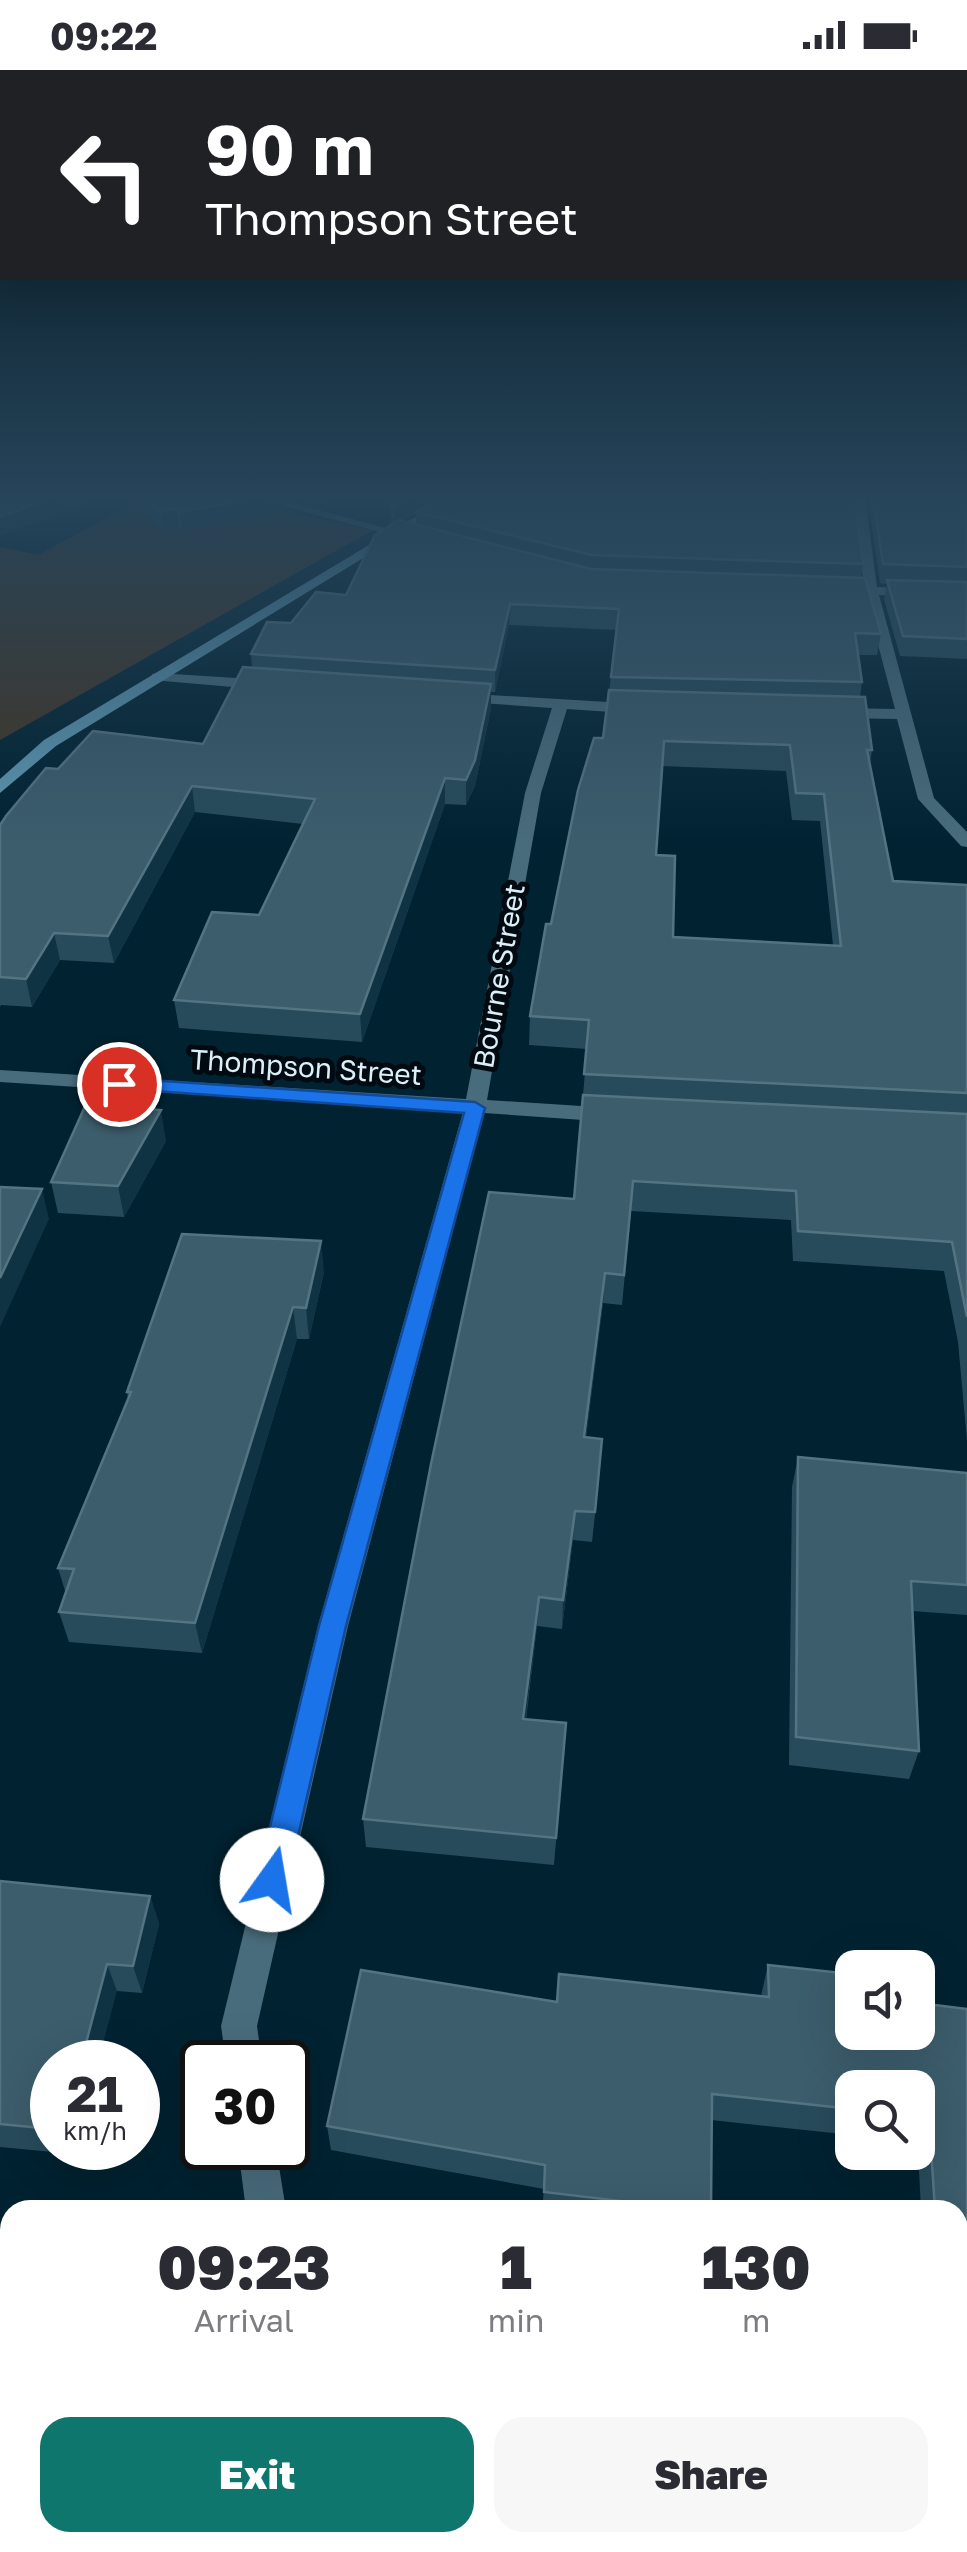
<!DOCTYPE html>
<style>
:root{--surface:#fff;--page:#f7f7f7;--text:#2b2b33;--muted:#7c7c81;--accent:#0f766e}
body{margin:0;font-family:"Golos Text",sans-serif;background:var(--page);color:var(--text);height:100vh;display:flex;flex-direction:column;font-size:38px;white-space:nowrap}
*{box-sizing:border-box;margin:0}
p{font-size:32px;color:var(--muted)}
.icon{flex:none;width:55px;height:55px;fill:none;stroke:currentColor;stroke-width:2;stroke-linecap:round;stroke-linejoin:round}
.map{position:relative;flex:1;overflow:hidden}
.drawer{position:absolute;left:0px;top:2130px;width:968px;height:352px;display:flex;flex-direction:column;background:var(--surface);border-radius:30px 30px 0 0;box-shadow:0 10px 40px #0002}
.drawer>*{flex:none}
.banner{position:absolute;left:0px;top:0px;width:968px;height:210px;box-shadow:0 10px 40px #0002;background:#202124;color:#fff;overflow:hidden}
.buttons{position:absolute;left:835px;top:1880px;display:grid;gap:20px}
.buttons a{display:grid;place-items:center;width:100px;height:100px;border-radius:20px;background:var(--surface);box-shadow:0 10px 40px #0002;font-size:50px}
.speed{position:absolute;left:30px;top:1970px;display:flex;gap:20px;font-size:50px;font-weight:700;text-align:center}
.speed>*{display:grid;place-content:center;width:130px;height:130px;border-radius:50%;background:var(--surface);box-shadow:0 10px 40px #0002;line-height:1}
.speed small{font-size:25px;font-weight:400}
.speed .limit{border:5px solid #111;border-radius:15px;background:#fff;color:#111}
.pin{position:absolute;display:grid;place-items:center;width:85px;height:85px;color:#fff;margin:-42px;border:5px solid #fff;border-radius:50%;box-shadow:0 2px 10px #0007}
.me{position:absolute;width:110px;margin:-55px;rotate:13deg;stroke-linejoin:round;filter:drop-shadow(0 0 8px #0008)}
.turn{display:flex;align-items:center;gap:35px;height:210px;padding:0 40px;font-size:45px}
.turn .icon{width:130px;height:130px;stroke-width:2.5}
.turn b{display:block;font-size:70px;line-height:85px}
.eta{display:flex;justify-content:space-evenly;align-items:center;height:170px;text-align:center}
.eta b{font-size:60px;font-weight:800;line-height:70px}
.primary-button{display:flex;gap:20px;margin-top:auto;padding:20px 40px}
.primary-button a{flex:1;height:115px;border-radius:30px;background:var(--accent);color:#fff;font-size:40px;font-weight:800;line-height:115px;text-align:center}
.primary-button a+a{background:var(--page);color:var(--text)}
.status{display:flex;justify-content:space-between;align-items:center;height:70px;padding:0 50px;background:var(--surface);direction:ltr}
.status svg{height:28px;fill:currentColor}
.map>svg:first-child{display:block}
.green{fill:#453524}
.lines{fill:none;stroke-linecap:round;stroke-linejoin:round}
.street{fill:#496c7c;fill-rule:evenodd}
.secondary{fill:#5e98b2;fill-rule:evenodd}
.wall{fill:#284b5b;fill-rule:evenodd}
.shaded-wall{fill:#103343}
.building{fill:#3c5d6c;stroke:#557482;stroke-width:2.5;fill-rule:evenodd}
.route{fill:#1a73e8;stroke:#114b97;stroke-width:2.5}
.labels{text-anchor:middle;stroke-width:10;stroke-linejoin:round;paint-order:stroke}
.street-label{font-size:28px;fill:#dbeff9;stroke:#010a10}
</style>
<div class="status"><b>09:22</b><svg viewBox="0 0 49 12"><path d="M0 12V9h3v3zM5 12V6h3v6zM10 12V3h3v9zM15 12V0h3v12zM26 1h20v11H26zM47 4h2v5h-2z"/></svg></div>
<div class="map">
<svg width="967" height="2482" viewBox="0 0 967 2482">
<rect width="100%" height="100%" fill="#002231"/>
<path class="green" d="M 146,427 L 213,427 L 373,460 L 0,670 L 0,477 L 38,485 Z"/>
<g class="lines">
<path class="street" d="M 250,427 L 270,427 L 419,467 L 413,471 Z
M 853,427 L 865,427 L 877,517 L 967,520 L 967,528 L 879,525 L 934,728 L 967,762 L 967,777 L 961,776 L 918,729 L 897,649 L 836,648 L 828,643 L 836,638 L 895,639 L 865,525 L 837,524 L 830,520 L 837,516 L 864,517 Z
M 157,603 L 267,610 L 275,615 L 267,620 L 152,610 L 152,604 Z
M 457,623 L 641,634 L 649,639 L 641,644 L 567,639 L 541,723 L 487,1030 L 612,1038 L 623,1045 L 612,1052 L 484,1043 L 348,1556 L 257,1956 L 262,1992 L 226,1992 L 221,1956 L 318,1556 L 463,1042 L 0,1012 L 0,1000 L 466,1029 L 525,723 L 552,638 L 452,631 L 449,628 Z
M 238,2078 L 276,2078 L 286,2140 L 246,2140 Z
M 0,2190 L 10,2191 L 10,2231 L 0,2230 Z
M 958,2309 L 967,2311 L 967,2353 L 958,2351 Z
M 240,2472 L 284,2472 L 283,2482 L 239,2482 Z"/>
<path class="secondary" d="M 449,427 L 463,427 L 56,676 L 0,723 L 0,709 L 44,670 Z"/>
</g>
<path class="wall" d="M 120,427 L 356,427 L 316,435 L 285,427 L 286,440 L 182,460 L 178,457 L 164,460 Z
M 868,427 L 967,427 L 967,589 L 900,586 L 884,529 L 887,514 L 880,513 Z
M 390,436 L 863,494 L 861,508 L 881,564 L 877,585 L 858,585 L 862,612 L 860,627 L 872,680 L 870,693 L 893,811 L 967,815 L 967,1371 L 958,1272 L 944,1201 L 793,1191 L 791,1150 L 631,1141 L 622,1235 L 603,1233 L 586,1367 L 600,1398 L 592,1472 L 573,1470 L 562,1559 L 537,1556 L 526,1650 L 566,1653 L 554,1795 L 366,1777 L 363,1749 L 574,1129 L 587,979 L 529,975 L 530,946 L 551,854 L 603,668 L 617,560 L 509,555 L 495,622 L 491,622 L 491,638 L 475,716 L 466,735 L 445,734 L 362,972 L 179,958 L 174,930 L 259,845 L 303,754 L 195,742 L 114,893 L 60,890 L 32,937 L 1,935 L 0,937 L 0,755 L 58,699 L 203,674 L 252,598 L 251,584 L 291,553 L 346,525 L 393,454 L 391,454 ZM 416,443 L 416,455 L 402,451 ZM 662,696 L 786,701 L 792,750 L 820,751 L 833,875 L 673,867 L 656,785 Z
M 166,1071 L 124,1147 L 58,1143 L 51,1112 Z
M 324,1202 L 309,1269 L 297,1269 L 202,1583 L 69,1572 L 59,1542 L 66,1524 L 58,1498 L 128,1330 L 127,1322 Z
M 798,1387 L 967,1403 L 967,1545 L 912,1541 L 919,1681 L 909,1709 L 789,1695 L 792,1417 Z
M 0,1811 L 150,1826 L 159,1854 L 142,1923 L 117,1921 L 52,1992 L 52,2078 L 76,2078 L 74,2084 L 0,2077 Z
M 768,1895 L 852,1962 L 967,1939 L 967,2177 L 958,2176 L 958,2140 L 921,2140 L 918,2080 L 918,2018 L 852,2018 L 852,2065 L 711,2050 L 711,2140 L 542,2140 L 544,2119 L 331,2080 L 327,2056 L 557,1932 L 761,1926 Z
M 750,2472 L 773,2472 L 814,2482 L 744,2482 Z"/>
<path class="shaded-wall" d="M 56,427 L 107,427 L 0,466 L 0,447 Z
M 261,427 L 285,427 L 286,440 L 182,460 L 180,442 Z
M 315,427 L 356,427 L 316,435 Z
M 412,427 L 442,427 L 395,455 L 395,437 Z
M 176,439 L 178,457 L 164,460 L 161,442 Z
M 510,534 L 509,555 L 495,622 L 495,600 Z
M 491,614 L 491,638 L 475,716 L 466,735 L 466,710 Z
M 445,708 L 445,734 L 362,972 L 360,944 Z
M 192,716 L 195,742 L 114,893 L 108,866 Z
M 54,863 L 60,890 L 32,937 L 26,909 Z
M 161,1040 L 166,1071 L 124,1147 L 118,1116 Z
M 42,1119 L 49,1149 L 0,1257 L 0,1208 Z
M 321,1171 L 324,1202 L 309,1269 L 306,1238 Z
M 605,1203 L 603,1233 L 582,1397 L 584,1367 Z
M 293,1237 L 297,1269 L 202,1583 L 195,1553 Z
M 575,1441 L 573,1470 L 562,1559 L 563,1530 Z
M 539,1527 L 537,1556 L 522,1678 L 523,1649 Z
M 150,1826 L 159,1854 L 142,1923 L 133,1896 Z
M 107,1894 L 117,1921 L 98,1992 L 81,1992 Z
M 239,2472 L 240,2472 L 245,2482 L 237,2482 Z"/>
<path class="building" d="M 0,427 L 56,427 L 0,447 Z
M 141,427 L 261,427 L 180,442 L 176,439 L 161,442 Z
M 397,427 L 412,427 L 395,437 L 390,436 Z
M 441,427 L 854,427 L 863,494 L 591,485 L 416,442 Z
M 873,427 L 967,427 L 967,497 L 883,494 Z
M 399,450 L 591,499 L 865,508 L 881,564 L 855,563 L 862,612 L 611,607 L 619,539 L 510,534 L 495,600 L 251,584 L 267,552 L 291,553 L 316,522 L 346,525 L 375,465 Z
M 887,510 L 967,512 L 967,569 L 903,566 Z
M 243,597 L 491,614 L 475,690 L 466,710 L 445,708 L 360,944 L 174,930 L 212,842 L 259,845 L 315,729 L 192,716 L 108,866 L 54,863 L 26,909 L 0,907 L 0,755 L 6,746 L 46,698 L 58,699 L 93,661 L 203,674 Z
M 609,620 L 865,627 L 872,680 L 867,680 L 893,811 L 967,815 L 967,1023 L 584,1004 L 589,950 L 530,946 L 546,854 L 551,854 L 578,720 L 594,668 L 603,668 ZM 664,671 L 790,675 L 796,723 L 824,724 L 841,876 L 673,867 L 675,786 L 656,785 Z
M 583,1025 L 967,1044 L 967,1247 L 952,1172 L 798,1161 L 796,1121 L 633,1111 L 624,1205 L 605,1203 L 584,1367 L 602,1369 L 595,1442 L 575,1441 L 563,1530 L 539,1527 L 523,1649 L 566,1653 L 556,1768 L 363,1749 L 431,1394 L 489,1122 L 574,1129 Z
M 86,1034 L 161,1040 L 118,1116 L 51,1112 Z
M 0,1117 L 42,1119 L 0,1208 Z
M 182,1164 L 321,1171 L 306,1238 L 293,1237 L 195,1553 L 59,1542 L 74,1499 L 58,1498 L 131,1322 L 127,1322 Z
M 798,1387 L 967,1403 L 967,1515 L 911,1511 L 919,1681 L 796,1667 Z
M 0,1811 L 150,1826 L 133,1896 L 107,1894 L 81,1992 L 52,1992 L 52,2059 L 0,2054 Z
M 768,1895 L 852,1904 L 852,1962 L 918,1962 L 918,1933 L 967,1939 L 967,2152 L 958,2151 L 958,2140 L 935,2140 L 929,2048 L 918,2046 L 918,2018 L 852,2018 L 852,2039 L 712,2024 L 711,2140 L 696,2140 L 544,2122 L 545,2095 L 327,2056 L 361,1900 L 557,1932 L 559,1904 L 769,1927 Z
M 79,2472 L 239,2472 L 237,2482 L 76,2482 Z
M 491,2472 L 637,2472 L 636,2482 L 490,2482 Z
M 752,2472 L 773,2472 L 814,2482 L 752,2482 Z"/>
<linearGradient id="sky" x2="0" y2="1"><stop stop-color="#00131b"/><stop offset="0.55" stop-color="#26445a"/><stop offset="1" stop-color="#26445a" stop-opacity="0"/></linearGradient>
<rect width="967" height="774" fill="url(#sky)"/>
<path class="route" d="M 119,1008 L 475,1032 L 485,1038 L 346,1556 L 288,1810 L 283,1821 L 272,1825 L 262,1821 L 257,1810 L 319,1556 L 464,1043 L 112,1018 L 109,1014 Z"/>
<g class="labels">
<g class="street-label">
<text transform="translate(499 906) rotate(-80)" y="10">Bourne Street</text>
<text transform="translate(306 997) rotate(4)" y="10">Thompson Street</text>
</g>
</g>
</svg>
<div class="buttons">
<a><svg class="icon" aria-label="sound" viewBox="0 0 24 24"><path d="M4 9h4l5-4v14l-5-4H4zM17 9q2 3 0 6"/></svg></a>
<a><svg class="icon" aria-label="search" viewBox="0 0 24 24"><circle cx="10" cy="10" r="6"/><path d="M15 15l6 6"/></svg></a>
</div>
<div class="speed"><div>21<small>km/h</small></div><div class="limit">30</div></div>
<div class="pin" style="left:119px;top:1014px;background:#d93025"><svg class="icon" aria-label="arrive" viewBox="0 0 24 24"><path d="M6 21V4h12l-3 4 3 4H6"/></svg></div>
<svg class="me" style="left:272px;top:1810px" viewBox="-20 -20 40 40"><circle r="19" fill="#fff"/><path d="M0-13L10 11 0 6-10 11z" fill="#1a73e8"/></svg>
<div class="banner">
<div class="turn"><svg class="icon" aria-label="left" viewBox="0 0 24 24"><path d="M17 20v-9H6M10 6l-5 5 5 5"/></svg><div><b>90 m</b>Thompson Street</div></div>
</div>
<section class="drawer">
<div class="eta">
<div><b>09:23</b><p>Arrival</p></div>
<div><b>1</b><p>min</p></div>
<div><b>130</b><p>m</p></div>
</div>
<div class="primary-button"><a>Exit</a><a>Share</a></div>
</section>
</div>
